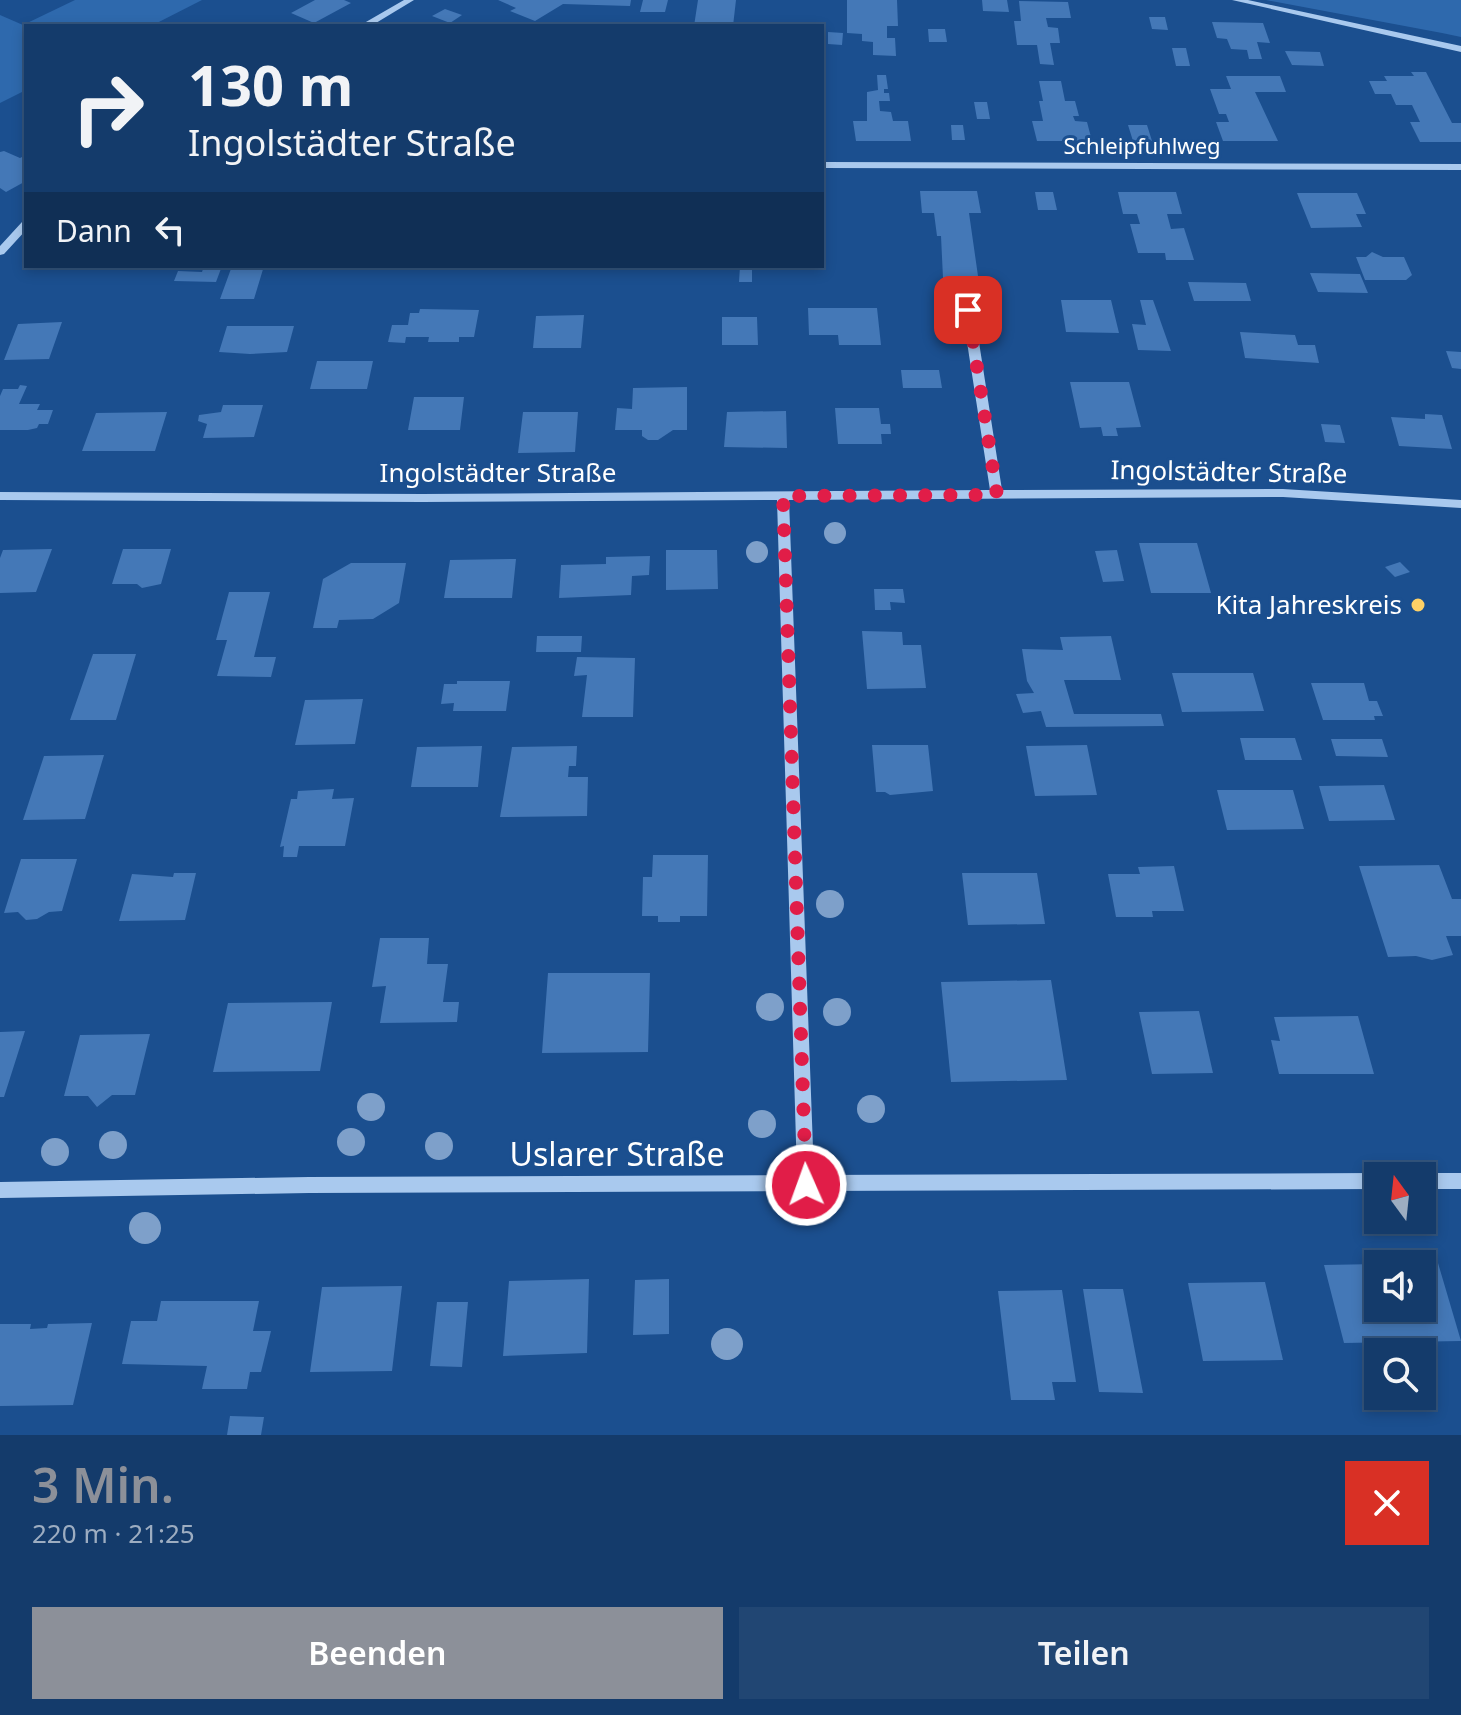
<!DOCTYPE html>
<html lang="de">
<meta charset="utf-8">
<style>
:root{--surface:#143b6b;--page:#214673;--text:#f1f3f6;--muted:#9dadc1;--line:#33557e;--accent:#8c9099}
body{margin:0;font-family:"Noto Sans",sans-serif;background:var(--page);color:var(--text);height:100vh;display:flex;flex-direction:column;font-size:30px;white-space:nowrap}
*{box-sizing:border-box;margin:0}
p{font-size:26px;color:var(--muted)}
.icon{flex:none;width:44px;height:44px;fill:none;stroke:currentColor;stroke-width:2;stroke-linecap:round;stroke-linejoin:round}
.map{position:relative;height:1435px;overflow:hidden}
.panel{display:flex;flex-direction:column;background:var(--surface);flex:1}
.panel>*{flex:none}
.top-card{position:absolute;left:24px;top:24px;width:800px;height:244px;border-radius:0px;box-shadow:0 4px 12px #0003,0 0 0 2px var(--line);background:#143b6b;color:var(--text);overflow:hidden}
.needle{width:52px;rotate:345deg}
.buttons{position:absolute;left:1364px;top:1162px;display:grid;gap:16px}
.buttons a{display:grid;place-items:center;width:72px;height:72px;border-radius:0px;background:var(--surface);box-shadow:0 4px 12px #0003,0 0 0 2px var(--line);font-size:40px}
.pin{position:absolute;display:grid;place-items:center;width:68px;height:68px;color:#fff;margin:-34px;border-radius:16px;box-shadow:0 4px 12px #0006}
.me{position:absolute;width:88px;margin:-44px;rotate:358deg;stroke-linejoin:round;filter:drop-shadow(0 0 6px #0008)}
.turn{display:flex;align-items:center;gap:28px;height:168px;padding:0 32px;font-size:36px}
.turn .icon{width:104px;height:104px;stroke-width:2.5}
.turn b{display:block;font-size:56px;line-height:68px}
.then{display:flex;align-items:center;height:76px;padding:0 32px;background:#0003;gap:16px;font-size:30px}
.round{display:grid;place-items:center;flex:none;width:84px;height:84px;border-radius:0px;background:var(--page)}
.overview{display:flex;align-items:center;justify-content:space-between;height:136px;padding:0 32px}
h1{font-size:48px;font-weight:600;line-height:60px;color:var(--accent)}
.button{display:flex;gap:16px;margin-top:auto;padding:16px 32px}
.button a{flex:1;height:92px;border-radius:0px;background:var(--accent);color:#fff;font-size:32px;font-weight:600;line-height:92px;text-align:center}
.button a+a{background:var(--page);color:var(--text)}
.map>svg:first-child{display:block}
.green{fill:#2e69ad}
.building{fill:#4478b7}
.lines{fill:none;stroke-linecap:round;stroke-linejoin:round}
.minor{fill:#a9c9ee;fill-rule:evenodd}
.tree{fill:#7ea0ca}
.route{stroke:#e11d48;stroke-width:14;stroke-dasharray:0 25.2}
.poi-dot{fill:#ffd166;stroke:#1b4f8f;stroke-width:3}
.labels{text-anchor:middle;stroke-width:6;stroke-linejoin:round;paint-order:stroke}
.far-street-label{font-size:22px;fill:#fff;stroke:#1b4f8f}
.street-label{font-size:26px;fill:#fff;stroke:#1b4f8f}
.poi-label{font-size:26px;fill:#fff;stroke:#1b4f8f;text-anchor:end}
.near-street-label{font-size:32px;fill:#fff;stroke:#1b4f8f}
</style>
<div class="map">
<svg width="1461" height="1435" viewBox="0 0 1461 1435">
<rect width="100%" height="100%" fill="#1b4f8f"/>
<path class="green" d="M 75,0 L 202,0 L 151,26 L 26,26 L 26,90 L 0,103 L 0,15 L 23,25 Z
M 1266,0 L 1461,0 L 1461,37 L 1442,33 Z"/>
<path class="building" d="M 315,0 L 344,0 L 351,3 L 314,23 L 291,13 Z
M 498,0 L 631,0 L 630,6 L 563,4 L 535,21 L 510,11 L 516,8 Z
M 643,0 L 668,0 L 665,12 L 640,12 Z
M 698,0 L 736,0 L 733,26 L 694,26 Z
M 847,0 L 897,0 L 898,26 L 887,26 L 887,38 L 895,38 L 896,56 L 873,55 L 873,42 L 862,41 L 862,34 L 847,33 Z
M 982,0 L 1007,0 L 1009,12 L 983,11 Z
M 1019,1 L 1068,2 L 1071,18 L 1046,18 L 1048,27 L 1058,28 L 1060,43 L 1050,43 L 1054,65 L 1040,64 L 1037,45 L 1017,45 L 1014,21 L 1021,21 Z
M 445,9 L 462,15 L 450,23 L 432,16 Z
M 1149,17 L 1165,17 L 1168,30 L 1152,29 Z
M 1212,22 L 1263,23 L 1270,43 L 1257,42 L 1262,59 L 1249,59 L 1247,50 L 1231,49 L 1227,39 L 1217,38 Z
M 928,29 L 945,29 L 947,42 L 929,42 Z
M 828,32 L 843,33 L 842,45 L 828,44 Z
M 1172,48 L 1186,48 L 1190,66 L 1176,66 Z
M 1285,51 L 1320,52 L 1324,66 L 1292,65 Z
M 1411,72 L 1426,72 L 1452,123 L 1461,123 L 1461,142 L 1420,142 L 1410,122 L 1420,122 L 1412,105 L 1396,105 L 1391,94 L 1375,94 L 1369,81 L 1387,81 L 1384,76 L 1414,76 Z
M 877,75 L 886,75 L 888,89 L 884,89 L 884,93 L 889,93 L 890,101 L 879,101 L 880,111 L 891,112 L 893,121 L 908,121 L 911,141 L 856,141 L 853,121 L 867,121 L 867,92 L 878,90 Z
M 1226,76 L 1280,76 L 1286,92 L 1255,92 L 1278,141 L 1223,141 L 1216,122 L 1229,122 L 1226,114 L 1219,114 L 1210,89 L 1231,89 Z
M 1039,81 L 1061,81 L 1065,101 L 1075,101 L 1079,116 L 1073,116 L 1075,121 L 1087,122 L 1092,141 L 1037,141 L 1032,121 L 1043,121 L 1039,101 L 1043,101 Z
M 974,102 L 987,102 L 990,119 L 977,119 Z
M 951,125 L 963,125 L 965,140 L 952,140 Z
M 1128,125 L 1147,125 L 1152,141 L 1133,141 Z
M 4,151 L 20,158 L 26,155 L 26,181 L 6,192 L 0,188 L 0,152 Z
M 920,191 L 977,191 L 981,213 L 969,213 L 979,283 L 943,278 L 941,236 L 937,236 L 934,213 L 922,213 Z
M 1035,192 L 1053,192 L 1057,210 L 1038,210 Z
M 1118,192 L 1176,192 L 1182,214 L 1167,214 L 1171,229 L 1184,228 L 1194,260 L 1166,260 L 1165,253 L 1138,253 L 1130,224 L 1140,224 L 1137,214 L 1123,214 Z
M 1297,193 L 1357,193 L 1366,214 L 1356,214 L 1362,227 L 1311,228 Z
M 1372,252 L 1383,257 L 1404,257 L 1412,275 L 1406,280 L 1365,280 L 1356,257 L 1366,257 Z
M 204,266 L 222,266 L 216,282 L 174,281 L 178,271 L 202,272 Z
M 232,266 L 264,266 L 254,299 L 220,299 Z
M 740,266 L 752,266 L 752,282 L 739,282 Z
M 1310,273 L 1360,274 L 1368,293 L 1318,292 Z
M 1188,282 L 1246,283 L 1251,301 L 1194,301 Z
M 1061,300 L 1111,300 L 1119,333 L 1066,332 Z
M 1140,300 L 1153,300 L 1171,351 L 1138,350 L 1132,324 L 1146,325 Z
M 808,308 L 877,308 L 881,345 L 839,345 L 838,335 L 809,335 Z
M 420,309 L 479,310 L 474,337 L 459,337 L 459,342 L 428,342 L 429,337 L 406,337 L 405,343 L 388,342 L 392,325 L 408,325 L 410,313 L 419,313 Z
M 584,315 L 581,348 L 533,348 L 536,316 Z
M 722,317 L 757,317 L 758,345 L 722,345 Z
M 62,322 L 49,359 L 4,360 L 18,324 Z
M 227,326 L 294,326 L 287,352 L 250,354 L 219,352 Z
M 1240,332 L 1295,335 L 1298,345 L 1315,345 L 1319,363 L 1245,358 Z
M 1446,351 L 1461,352 L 1461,369 L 1452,368 Z
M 317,361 L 373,361 L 367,389 L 310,389 Z
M 901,370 L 939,370 L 942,388 L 903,388 Z
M 1070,382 L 1129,382 L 1141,427 L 1116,428 L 1118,436 L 1103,436 L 1101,427 L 1080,428 Z
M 20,385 L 27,386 L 19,404 L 40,404 L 37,410 L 53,410 L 48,424 L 39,424 L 37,428 L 28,430 L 0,430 L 0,396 L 3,389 L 18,389 Z
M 687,387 L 687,430 L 673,430 L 658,440 L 648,440 L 642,436 L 642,430 L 615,430 L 617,408 L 632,409 L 633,388 Z
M 414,397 L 464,397 L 460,430 L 408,430 Z
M 223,405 L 263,405 L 254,437 L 203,438 L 207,424 L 198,421 L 199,415 L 221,412 Z
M 835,408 L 879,408 L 881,424 L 890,424 L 891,434 L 881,434 L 882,444 L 838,444 Z
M 786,411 L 787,448 L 724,447 L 727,412 Z
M 167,412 L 155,451 L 82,451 L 96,413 Z
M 523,412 L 578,412 L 575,452 L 518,453 Z
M 1425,414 L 1442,415 L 1452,449 L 1399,446 L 1391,417 L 1425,419 Z
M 1321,424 L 1340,425 L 1345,443 L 1325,442 Z
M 1139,543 L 1197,543 L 1211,593 L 1151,593 Z
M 52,549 L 36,592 L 0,593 L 0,558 L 3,550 Z
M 123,549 L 171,549 L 161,584 L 142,588 L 137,584 L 112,584 Z
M 666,550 L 717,550 L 718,589 L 666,590 Z
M 1117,550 L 1124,581 L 1103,582 L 1095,551 Z
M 650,556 L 649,575 L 632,576 L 631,595 L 559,598 L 561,565 L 606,564 L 606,557 Z
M 516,559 L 512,598 L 444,598 L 450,560 Z
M 1400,562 L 1410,572 L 1395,577 L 1385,567 Z
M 351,563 L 406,563 L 399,603 L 373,619 L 339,620 L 337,628 L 313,628 L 323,579 Z
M 874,589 L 903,589 L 905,603 L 890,602 L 891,610 L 875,610 Z
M 229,592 L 270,592 L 254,657 L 276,657 L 271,677 L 217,676 L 227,640 L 216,640 Z
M 862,631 L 902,632 L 903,645 L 921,645 L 926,688 L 867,689 Z
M 537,636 L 582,636 L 581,652 L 536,652 Z
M 1111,636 L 1121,680 L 1064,680 L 1074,714 L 1161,714 L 1164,726 L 1046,727 L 1041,711 L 1023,713 L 1016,694 L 1034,693 L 1027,681 L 1022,649 L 1063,650 L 1060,637 Z
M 93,654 L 136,654 L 116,720 L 70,720 Z
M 577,657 L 635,658 L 633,717 L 582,717 L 587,675 L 574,676 Z
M 1172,673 L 1253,673 L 1264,711 L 1182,712 Z
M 457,681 L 510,681 L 506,711 L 453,711 L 454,703 L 441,704 L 444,684 L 457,684 Z
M 1311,683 L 1364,683 L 1369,701 L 1377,701 L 1383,716 L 1374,716 L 1375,720 L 1323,720 Z
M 363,699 L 355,744 L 295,745 L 305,700 Z
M 1240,738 L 1295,738 L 1302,760 L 1245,760 Z
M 1331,739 L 1382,739 L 1388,757 L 1336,756 Z
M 872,745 L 928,745 L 933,791 L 890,795 L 885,792 L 876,792 Z
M 1087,745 L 1097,795 L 1035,796 L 1026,746 Z
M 482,746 L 478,787 L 411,787 L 417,747 Z
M 577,746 L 576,766 L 569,766 L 568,777 L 588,777 L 587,816 L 500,817 L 512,747 Z
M 104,755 L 85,819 L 23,820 L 44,756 Z
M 1384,785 L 1395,820 L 1329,821 L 1319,786 Z
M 334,789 L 332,799 L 354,798 L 345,846 L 299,846 L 297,857 L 283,857 L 284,846 L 280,847 L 291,799 L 297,799 L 298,791 Z
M 1217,790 L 1293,790 L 1304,829 L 1227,830 Z
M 653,855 L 708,855 L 707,916 L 680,916 L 680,922 L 658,922 L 658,916 L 642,916 L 643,877 L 652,877 Z
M 21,859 L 77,859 L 62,911 L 49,912 L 37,919 L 26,920 L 18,912 L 4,913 Z
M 1439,865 L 1452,899 L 1461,899 L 1461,936 L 1446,936 L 1453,955 L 1432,960 L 1416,956 L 1388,957 L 1359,866 Z
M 1174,866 L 1184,911 L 1152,911 L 1153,917 L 1116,917 L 1108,874 L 1140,874 L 1138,867 Z
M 174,873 L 196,873 L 185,920 L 119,921 L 132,874 L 173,877 Z
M 962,873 L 1037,873 L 1045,924 L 968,925 Z
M 380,938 L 429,938 L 427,964 L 448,964 L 443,1002 L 459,1002 L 457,1022 L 380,1023 L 386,986 L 372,987 Z
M 548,973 L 650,973 L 648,1052 L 542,1053 Z
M 1051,980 L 1067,1080 L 951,1082 L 941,982 Z
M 332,1002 L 320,1071 L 213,1072 L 228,1003 Z
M 1199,1011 L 1213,1073 L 1152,1074 L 1139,1012 Z
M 1358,1016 L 1374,1074 L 1279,1074 L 1271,1040 L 1280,1041 L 1274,1017 Z
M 25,1031 L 4,1097 L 0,1097 L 0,1032 Z
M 150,1034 L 135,1095 L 112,1095 L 97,1107 L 88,1096 L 64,1096 L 80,1035 Z
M 1422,1263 L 1438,1263 L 1461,1341 L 1344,1343 L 1324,1265 L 1378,1264 L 1378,1308 L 1422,1308 Z
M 589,1279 L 587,1353 L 503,1356 L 509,1281 Z
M 669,1279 L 669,1334 L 633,1335 L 635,1280 Z
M 1265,1282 L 1283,1360 L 1203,1361 L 1188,1283 Z
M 402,1286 L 392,1371 L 310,1372 L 322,1287 Z
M 1083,1289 L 1123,1289 L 1143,1393 L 1099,1392 Z
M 1062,1290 L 1076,1382 L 1052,1382 L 1055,1400 L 1011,1400 L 998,1291 Z
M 161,1301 L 259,1301 L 253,1331 L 271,1331 L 261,1372 L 250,1372 L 247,1389 L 202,1389 L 207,1366 L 122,1364 L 131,1321 L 157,1321 Z
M 437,1302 L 468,1302 L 462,1367 L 430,1366 Z
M 92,1323 L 73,1405 L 0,1406 L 0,1324 L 31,1324 L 30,1329 L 47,1328 L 48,1324 Z
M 230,1416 L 264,1417 L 261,1435 L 227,1435 Z"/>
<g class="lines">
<path class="minor" d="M 404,0 L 414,0 L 371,26 L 359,26 Z
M 1232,0 L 1248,0 L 1461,46 L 1461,52 Z
M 822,162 L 1461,164 L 1461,170 L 822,168 Z
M 26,221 L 26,230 L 4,254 L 0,255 L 0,246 L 22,222 Z
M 968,307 L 974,310 L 1002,490 L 1283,489 L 1461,500 L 1461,508 L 1283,497 L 789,500 L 814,1175 L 1378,1173 L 1384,1176 L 1378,1176 L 1378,1189 L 811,1191 L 806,1193 L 801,1191 L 309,1193 L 0,1198 L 0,1182 L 309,1177 L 797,1175 L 777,500 L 422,502 L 0,500 L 0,492 L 422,494 L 990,490 L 962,310 Z
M 1422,1173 L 1461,1173 L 1461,1189 L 1422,1189 L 1422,1176 L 1416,1176 Z"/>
</g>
<g class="tree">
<circle cx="835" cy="533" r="11"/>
<circle cx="757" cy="552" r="11"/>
<circle cx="830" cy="904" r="14"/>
<circle cx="770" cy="1007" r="14"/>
<circle cx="837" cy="1012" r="14"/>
<circle cx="371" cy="1107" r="14"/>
<circle cx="871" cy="1109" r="14"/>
<circle cx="762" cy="1124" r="14"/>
<circle cx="351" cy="1142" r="14"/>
<circle cx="113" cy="1145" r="14"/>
<circle cx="439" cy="1146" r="14"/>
<circle cx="55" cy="1152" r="14"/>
<circle cx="145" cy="1228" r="16"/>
<circle cx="727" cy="1344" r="16"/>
</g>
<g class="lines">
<path class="route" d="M 806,1185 L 783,496 L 997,495 L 968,310"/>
</g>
<circle class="poi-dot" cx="1418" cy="605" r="8"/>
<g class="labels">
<g class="far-street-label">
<text x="1142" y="154">Schleipfuhlweg</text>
</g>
<g class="street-label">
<text transform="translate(1229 472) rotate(1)" y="9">Ingolstädter Straße</text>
<text x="498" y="482">Ingolstädter Straße</text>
</g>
<g class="poi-label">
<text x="1402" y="614">Kita Jahreskreis</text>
</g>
<g class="near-street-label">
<text x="617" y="1166">Uslarer Straße</text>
</g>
</g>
</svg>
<div class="buttons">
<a><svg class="needle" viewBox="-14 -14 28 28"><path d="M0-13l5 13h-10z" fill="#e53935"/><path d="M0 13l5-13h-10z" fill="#9dadc1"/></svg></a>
<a><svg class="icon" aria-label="sound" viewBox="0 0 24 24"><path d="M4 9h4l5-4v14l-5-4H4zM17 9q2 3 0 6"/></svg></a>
<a><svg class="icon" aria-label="search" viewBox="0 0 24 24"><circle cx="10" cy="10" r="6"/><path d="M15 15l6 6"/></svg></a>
</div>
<div class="pin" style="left:968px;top:310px;background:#d93025"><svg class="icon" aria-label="arrive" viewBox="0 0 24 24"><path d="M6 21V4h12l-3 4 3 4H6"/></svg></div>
<svg class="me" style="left:806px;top:1185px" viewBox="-20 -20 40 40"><circle r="17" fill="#e11d48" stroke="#fff" stroke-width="3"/><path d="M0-11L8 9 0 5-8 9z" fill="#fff"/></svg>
<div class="top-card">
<div class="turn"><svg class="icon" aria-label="right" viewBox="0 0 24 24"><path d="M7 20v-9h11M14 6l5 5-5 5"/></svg><div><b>130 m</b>Ingolstädter Straße</div></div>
<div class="then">Dann<svg class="icon" aria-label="left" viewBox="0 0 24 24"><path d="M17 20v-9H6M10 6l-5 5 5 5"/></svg></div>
</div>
</div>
<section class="panel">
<div class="overview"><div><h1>3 Min.</h1><p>220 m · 21:25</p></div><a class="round" style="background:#d93025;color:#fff"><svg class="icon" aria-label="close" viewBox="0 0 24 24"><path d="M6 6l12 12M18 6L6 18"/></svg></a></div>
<div class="button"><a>Beenden</a><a>Teilen</a></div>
</section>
